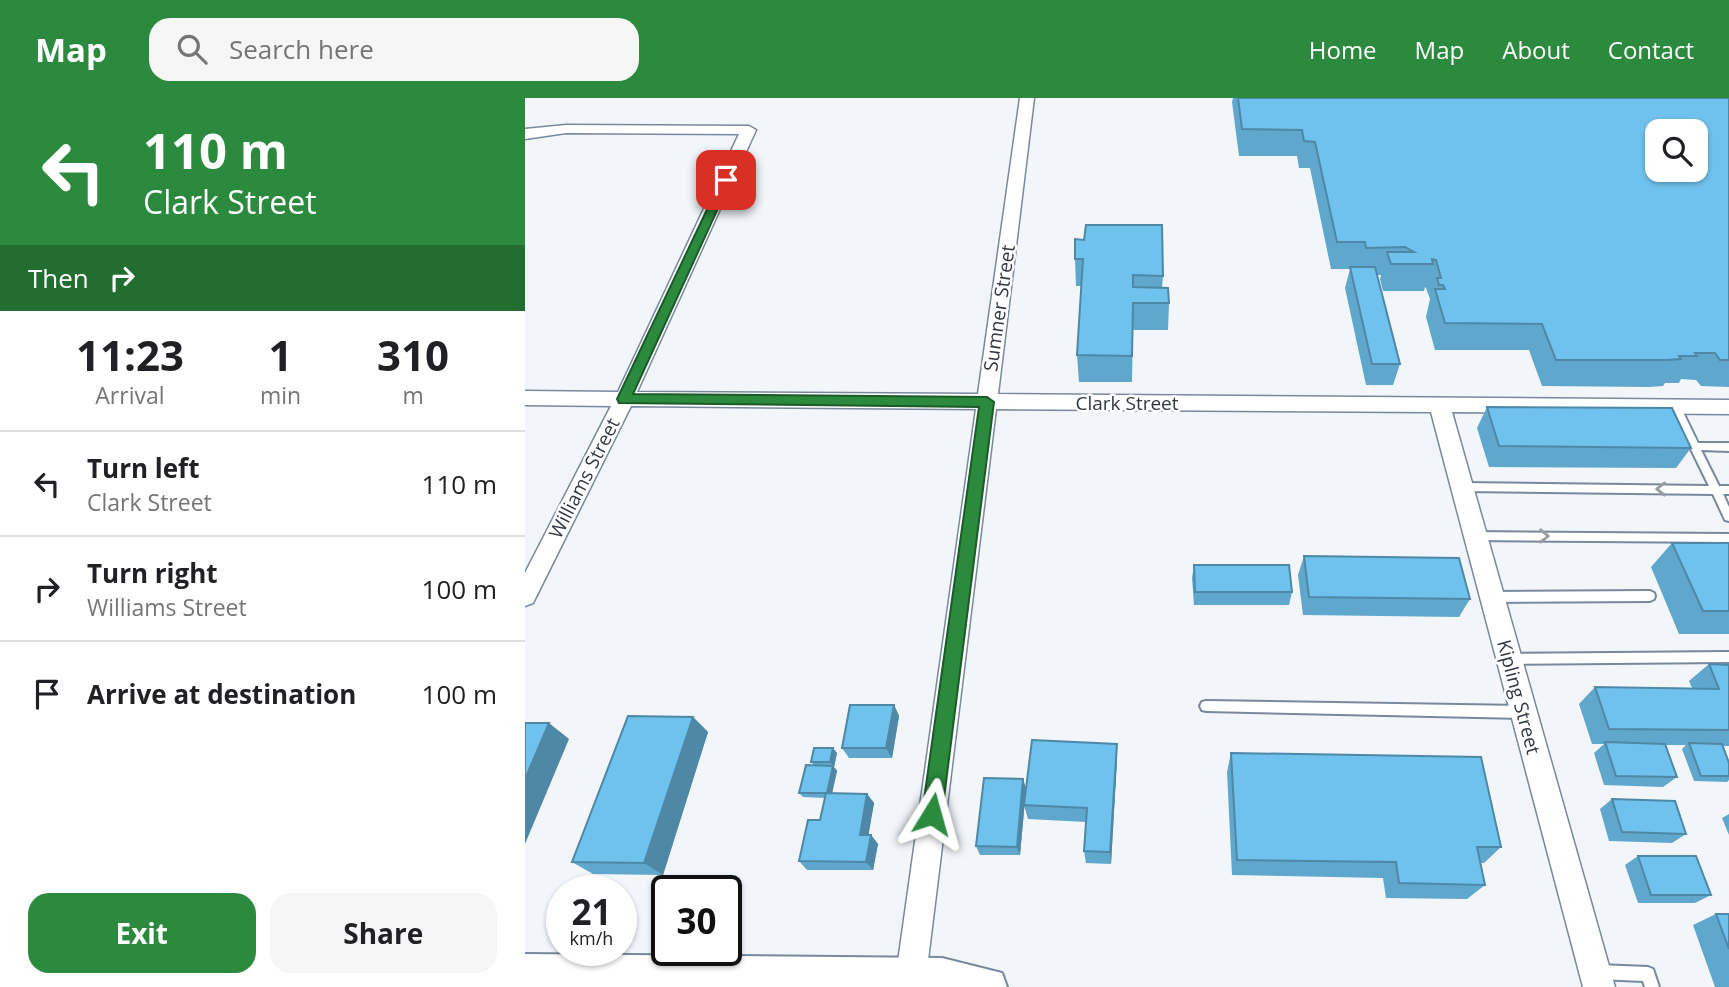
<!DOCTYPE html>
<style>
:root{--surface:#fff;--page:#f6f6f6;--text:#202124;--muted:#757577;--line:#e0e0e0;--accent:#2b8a3d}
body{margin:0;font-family:"Open Sans",sans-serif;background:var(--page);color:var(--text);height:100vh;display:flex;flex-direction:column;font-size:26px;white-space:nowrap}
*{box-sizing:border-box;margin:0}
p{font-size:23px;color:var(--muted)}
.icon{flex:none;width:38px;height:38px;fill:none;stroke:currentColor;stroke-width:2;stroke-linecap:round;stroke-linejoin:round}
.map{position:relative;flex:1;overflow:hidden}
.drawer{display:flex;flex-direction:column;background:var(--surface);width:525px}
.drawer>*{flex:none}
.guide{background:#2b8a3d;color:#fff;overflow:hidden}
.tools{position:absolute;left:1120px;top:21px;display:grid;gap:14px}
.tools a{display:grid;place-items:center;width:63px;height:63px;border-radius:14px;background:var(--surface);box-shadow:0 2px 5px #0004;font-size:35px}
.speed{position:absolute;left:21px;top:777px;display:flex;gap:14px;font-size:35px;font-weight:700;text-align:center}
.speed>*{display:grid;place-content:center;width:91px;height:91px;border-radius:50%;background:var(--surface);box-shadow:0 2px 5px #0004;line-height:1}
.speed small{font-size:18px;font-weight:400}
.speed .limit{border:4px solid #111;border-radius:10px;background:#fff;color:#111}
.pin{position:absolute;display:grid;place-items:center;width:60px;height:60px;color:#fff;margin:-30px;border-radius:14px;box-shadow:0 4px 10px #0006}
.me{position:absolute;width:77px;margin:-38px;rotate:8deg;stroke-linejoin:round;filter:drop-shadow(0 0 5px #0008)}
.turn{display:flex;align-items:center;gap:24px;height:147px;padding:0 28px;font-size:32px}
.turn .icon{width:91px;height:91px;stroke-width:2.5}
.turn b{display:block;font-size:49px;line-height:60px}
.then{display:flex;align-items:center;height:66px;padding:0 28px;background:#0003;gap:14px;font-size:26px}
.eta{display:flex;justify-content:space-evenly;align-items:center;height:119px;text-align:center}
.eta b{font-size:42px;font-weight:700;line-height:49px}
.cta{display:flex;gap:14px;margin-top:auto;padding:14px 28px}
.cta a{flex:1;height:80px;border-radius:21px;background:var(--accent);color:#fff;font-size:28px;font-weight:700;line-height:80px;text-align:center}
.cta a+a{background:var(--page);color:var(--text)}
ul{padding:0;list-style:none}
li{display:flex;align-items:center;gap:21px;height:105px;padding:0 28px;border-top:2px solid var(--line)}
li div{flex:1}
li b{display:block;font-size:26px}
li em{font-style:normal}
header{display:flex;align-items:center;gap:42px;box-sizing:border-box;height:98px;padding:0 35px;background:var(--accent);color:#fff}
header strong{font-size:33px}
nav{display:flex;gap:38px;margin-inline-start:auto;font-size:24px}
.search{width:490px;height:63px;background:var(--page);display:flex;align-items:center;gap:18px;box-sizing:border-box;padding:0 24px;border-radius:21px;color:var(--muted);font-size:26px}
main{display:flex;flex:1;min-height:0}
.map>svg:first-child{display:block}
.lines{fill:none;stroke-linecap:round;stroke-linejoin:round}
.service-casing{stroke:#78899f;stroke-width:4}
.minor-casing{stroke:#78899f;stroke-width:3}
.tertiary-casing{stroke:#78899f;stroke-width:4}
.service{fill:#fff;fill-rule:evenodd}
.minor{fill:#fff;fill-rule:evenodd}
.tertiary{fill:#fff;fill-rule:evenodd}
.wall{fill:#5fa7cc}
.shaded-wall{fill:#4e88a6}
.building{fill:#6fc2ed;stroke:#4e88a6;stroke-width:2;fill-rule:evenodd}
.oneway{stroke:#989ca0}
.route{fill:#2b8a3d;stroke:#1c5a28;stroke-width:2}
.labels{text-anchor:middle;stroke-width:5;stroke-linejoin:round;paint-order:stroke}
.street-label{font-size:19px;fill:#313842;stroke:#fff}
</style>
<header>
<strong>Map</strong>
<div class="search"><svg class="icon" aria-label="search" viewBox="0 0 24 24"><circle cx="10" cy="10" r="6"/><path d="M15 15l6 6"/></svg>Search here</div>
<nav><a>Home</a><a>Map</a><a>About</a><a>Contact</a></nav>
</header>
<main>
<section class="drawer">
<div class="guide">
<div class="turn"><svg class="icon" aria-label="left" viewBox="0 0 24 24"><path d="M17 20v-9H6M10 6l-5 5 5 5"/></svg><div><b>110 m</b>Clark Street</div></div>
<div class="then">Then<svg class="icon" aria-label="right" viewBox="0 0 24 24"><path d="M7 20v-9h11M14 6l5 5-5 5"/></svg></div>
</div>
<div class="eta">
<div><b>11:23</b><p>Arrival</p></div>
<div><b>1</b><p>min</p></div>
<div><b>310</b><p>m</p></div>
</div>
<ul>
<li><svg class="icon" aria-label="left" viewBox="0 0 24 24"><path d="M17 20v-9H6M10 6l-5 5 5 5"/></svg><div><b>Turn left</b><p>Clark Street</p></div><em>110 m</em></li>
<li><svg class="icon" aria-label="right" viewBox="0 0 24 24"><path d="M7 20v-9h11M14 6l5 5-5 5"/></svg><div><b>Turn right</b><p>Williams Street</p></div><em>100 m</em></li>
<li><svg class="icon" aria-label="arrive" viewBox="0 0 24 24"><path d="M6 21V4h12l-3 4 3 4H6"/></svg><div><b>Arrive at destination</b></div><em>100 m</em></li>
</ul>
<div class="cta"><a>Exit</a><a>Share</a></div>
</section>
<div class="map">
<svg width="1204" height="889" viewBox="0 0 1204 889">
<rect width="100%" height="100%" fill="#f2f6fb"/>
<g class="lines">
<defs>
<path id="service" d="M 1150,305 L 1155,308 L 1173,345 L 1204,345 L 1204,353 L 1176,352 L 1194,388 L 1204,388 L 1204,396 L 1198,396 L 1204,409 L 1204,423 L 1200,422 L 1188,396 L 937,393 L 932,389 L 937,385 L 1184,388 L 1145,308 Z
M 950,434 L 1204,436 L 1204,444 L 950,442 L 946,441 L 945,438 L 946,435 Z
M 1125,493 L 1129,495 L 1130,498 L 1129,501 L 1125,503 L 967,504 L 963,502 L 962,499 L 963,496 L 967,494 Z
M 1204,554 L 1204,564 L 984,566 L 980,565 L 978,561 L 980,557 L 984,556 Z
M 681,603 L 998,608 L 1002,610 L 1004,614 L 1002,618 L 998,620 L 681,613 L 677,612 L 675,608 L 677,604 Z
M 1073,867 L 1123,869 L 1128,871 L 1134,889 L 1120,889 L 1118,883 L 1073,881 L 1068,879 L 1066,874 L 1068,869 Z"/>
<path id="minor" d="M 495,0 L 509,0 L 473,296 L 1204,302 L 1204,316 L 927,314 L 1090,889 L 1058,889 L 906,314 L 471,311 L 401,878 L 397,889 L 375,889 L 371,878 L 451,311 L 106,308 L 8,505 L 0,508 L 0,475 L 86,308 L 0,307 L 0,293 L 93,294 L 214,36 L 41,35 L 0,41 L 0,31 L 41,27 L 224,28 L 231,32 L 112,294 L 453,296 Z"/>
<path id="tertiary" d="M 0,856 L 417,860 L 477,875 L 482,889 L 0,889 Z"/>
</defs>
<use href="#service" class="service-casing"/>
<use href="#minor" class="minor-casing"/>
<use href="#tertiary" class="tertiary-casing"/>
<use href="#service" class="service"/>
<use href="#minor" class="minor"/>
<use href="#tertiary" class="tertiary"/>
</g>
<path class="wall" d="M 708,0 L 1204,0 L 1204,289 L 1176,288 L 1171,282 L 1156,281 L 1154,285 L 1140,285 L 1138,288 L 1123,289 L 1017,288 L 1004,252 L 910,252 L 901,219 L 905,201 L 901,190 L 900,189 L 899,193 L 858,193 L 855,181 L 856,177 L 852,177 L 875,266 L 868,287 L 841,287 L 820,190 L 825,171 L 806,171 L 785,70 L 774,70 L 772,58 L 714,58 L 707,4 Z
M 550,141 L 638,178 L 637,190 L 644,205 L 643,232 L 608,232 L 607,284 L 554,284 L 552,257 L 556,188 L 551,188 L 550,161 Z
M 962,309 L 1166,350 L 1151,370 L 964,369 L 952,330 Z
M 1147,445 L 1204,445 L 1204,536 L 1154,536 L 1126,469 Z
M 779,458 L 945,501 L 934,519 L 778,517 L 773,477 Z
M 669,467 L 767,494 L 764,507 L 669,507 L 667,480 Z
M 1184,566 L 1204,567 L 1204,648 L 1197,648 L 1204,665 L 1204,682 L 1202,684 L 1169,683 L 1157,651 L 1161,647 L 1141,647 L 1152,679 L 1138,689 L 1079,687 L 1069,655 L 1079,646 L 1067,646 L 1054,606 L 1070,589 L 1167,590 L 1164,583 Z
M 369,607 L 374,618 L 367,660 L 324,660 L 317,650 Z
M 168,619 L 183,634 L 138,777 L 68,776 L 47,764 Z
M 312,655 L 309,669 L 312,673 L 307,695 L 342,696 L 349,705 L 343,737 L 346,737 L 353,746 L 348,772 L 282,772 L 274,763 L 295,722 L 300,700 L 278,699 L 274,695 L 289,667 L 286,664 Z
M 706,655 L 976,749 L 959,765 L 955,765 L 960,787 L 942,801 L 861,800 L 858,780 L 707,777 L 702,674 Z
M 592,661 L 586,766 L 561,765 L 559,753 L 561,724 L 503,721 L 499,707 Z
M 498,681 L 501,691 L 495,757 L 455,757 L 451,748 Z
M 1087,701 L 1161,736 L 1147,745 L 1084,743 L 1075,711 Z
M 1204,716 L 1204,737 L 1197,720 Z
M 1113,758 L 1186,797 L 1170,805 L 1113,805 L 1100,767 Z
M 1191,816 L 1204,816 L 1204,889 L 1190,889 L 1168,827 Z"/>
<path class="shaded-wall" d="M 369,607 L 374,618 L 367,660 L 361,650 Z
M 168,619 L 183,634 L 138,777 L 119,765 Z
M 24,625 L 44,641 L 0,746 L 0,681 Z
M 592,646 L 592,661 L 586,766 L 585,754 Z
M 308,650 L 312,655 L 309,669 L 305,664 Z
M 308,668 L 312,673 L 306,700 L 302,695 Z
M 498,681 L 501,691 L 495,757 L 492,749 Z
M 342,696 L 349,705 L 342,746 L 335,737 Z
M 346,737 L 353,746 L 348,772 L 341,764 Z"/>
<path class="building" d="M 713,0 L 1204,0 L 1204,262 L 1195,262 L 1190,255 L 1170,255 L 1172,258 L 1154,258 L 1156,261 L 1141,262 L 1031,262 L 1017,226 L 920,225 L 910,191 L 920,191 L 918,187 L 914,187 L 912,180 L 916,180 L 911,162 L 907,161 L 908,166 L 866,166 L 862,154 L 889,154 L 880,149 L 841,150 L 840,144 L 812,144 L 790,44 L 779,43 L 777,32 L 717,31 ZM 1132,33 L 1171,33 L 1171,72 L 1132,72 Z
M 561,127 L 637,127 L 638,178 L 608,177 L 608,189 L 643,190 L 644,205 L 608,205 L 607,258 L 552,257 L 558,161 L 550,161 L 550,141 L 559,142 Z
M 825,169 L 850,169 L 875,266 L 847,266 Z
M 962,309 L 1147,310 L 1166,350 L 974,348 Z
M 1147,445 L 1204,445 L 1204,513 L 1178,513 Z
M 779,458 L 934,460 L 945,501 L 784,499 Z
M 669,467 L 764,467 L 767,494 L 670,494 Z
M 1184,566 L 1204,567 L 1204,632 L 1084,631 L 1070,589 L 1194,591 Z
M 325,607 L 369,607 L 361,650 L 317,650 Z
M 103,618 L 168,619 L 119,765 L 47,764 Z
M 0,625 L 24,625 L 0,681 Z
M 507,642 L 592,646 L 585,754 L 559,753 L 562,710 L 499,707 Z
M 1080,644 L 1140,646 L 1152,679 L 1091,678 Z
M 1164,645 L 1197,646 L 1204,665 L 1204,678 L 1176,678 Z
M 289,650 L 308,650 L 305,664 L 286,664 Z
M 706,655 L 956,659 L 976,749 L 952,749 L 960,787 L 874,785 L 871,764 L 712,762 Z
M 281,667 L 308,668 L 302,695 L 274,695 Z
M 459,680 L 498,681 L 492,749 L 451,748 Z
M 301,695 L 342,696 L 335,737 L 346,737 L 341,764 L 274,763 L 283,722 L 295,722 Z
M 1087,701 L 1150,703 L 1161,736 L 1097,734 Z
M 1113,758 L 1171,758 L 1186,797 L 1126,797 Z
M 1191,816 L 1204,816 L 1204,851 Z"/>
<defs><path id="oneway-chevron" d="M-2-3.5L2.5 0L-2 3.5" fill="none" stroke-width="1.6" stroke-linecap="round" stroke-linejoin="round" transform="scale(1.75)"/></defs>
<g class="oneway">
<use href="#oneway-chevron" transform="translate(1136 391) rotate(-179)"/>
<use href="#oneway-chevron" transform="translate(1019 438) rotate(1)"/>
</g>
<path class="route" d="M 197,80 L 206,82 L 108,296 L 462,299 L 469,304 L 417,716 L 414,723 L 407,725 L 400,723 L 397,716 L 454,309 L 94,305 L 92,301 Z"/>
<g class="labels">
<g class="street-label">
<text transform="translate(474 210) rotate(-82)" y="7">Sumner Street</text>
<text x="602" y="312">Clark Street</text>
<text transform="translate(59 380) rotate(-63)" y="7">Williams Street</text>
<text transform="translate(994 599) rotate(75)" y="7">Kipling Street</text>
</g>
</g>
</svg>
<div class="tools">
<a><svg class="icon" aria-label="search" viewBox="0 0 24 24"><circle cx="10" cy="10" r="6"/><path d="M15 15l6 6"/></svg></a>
</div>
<div class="speed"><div>21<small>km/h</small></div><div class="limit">30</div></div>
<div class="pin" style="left:201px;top:82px;background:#d93025"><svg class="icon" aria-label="arrive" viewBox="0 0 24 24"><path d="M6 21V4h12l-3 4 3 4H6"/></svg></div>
<svg class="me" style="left:407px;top:716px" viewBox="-20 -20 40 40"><path d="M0-17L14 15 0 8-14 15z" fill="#2b8a3d" stroke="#fff" stroke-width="4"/></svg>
</div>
</main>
